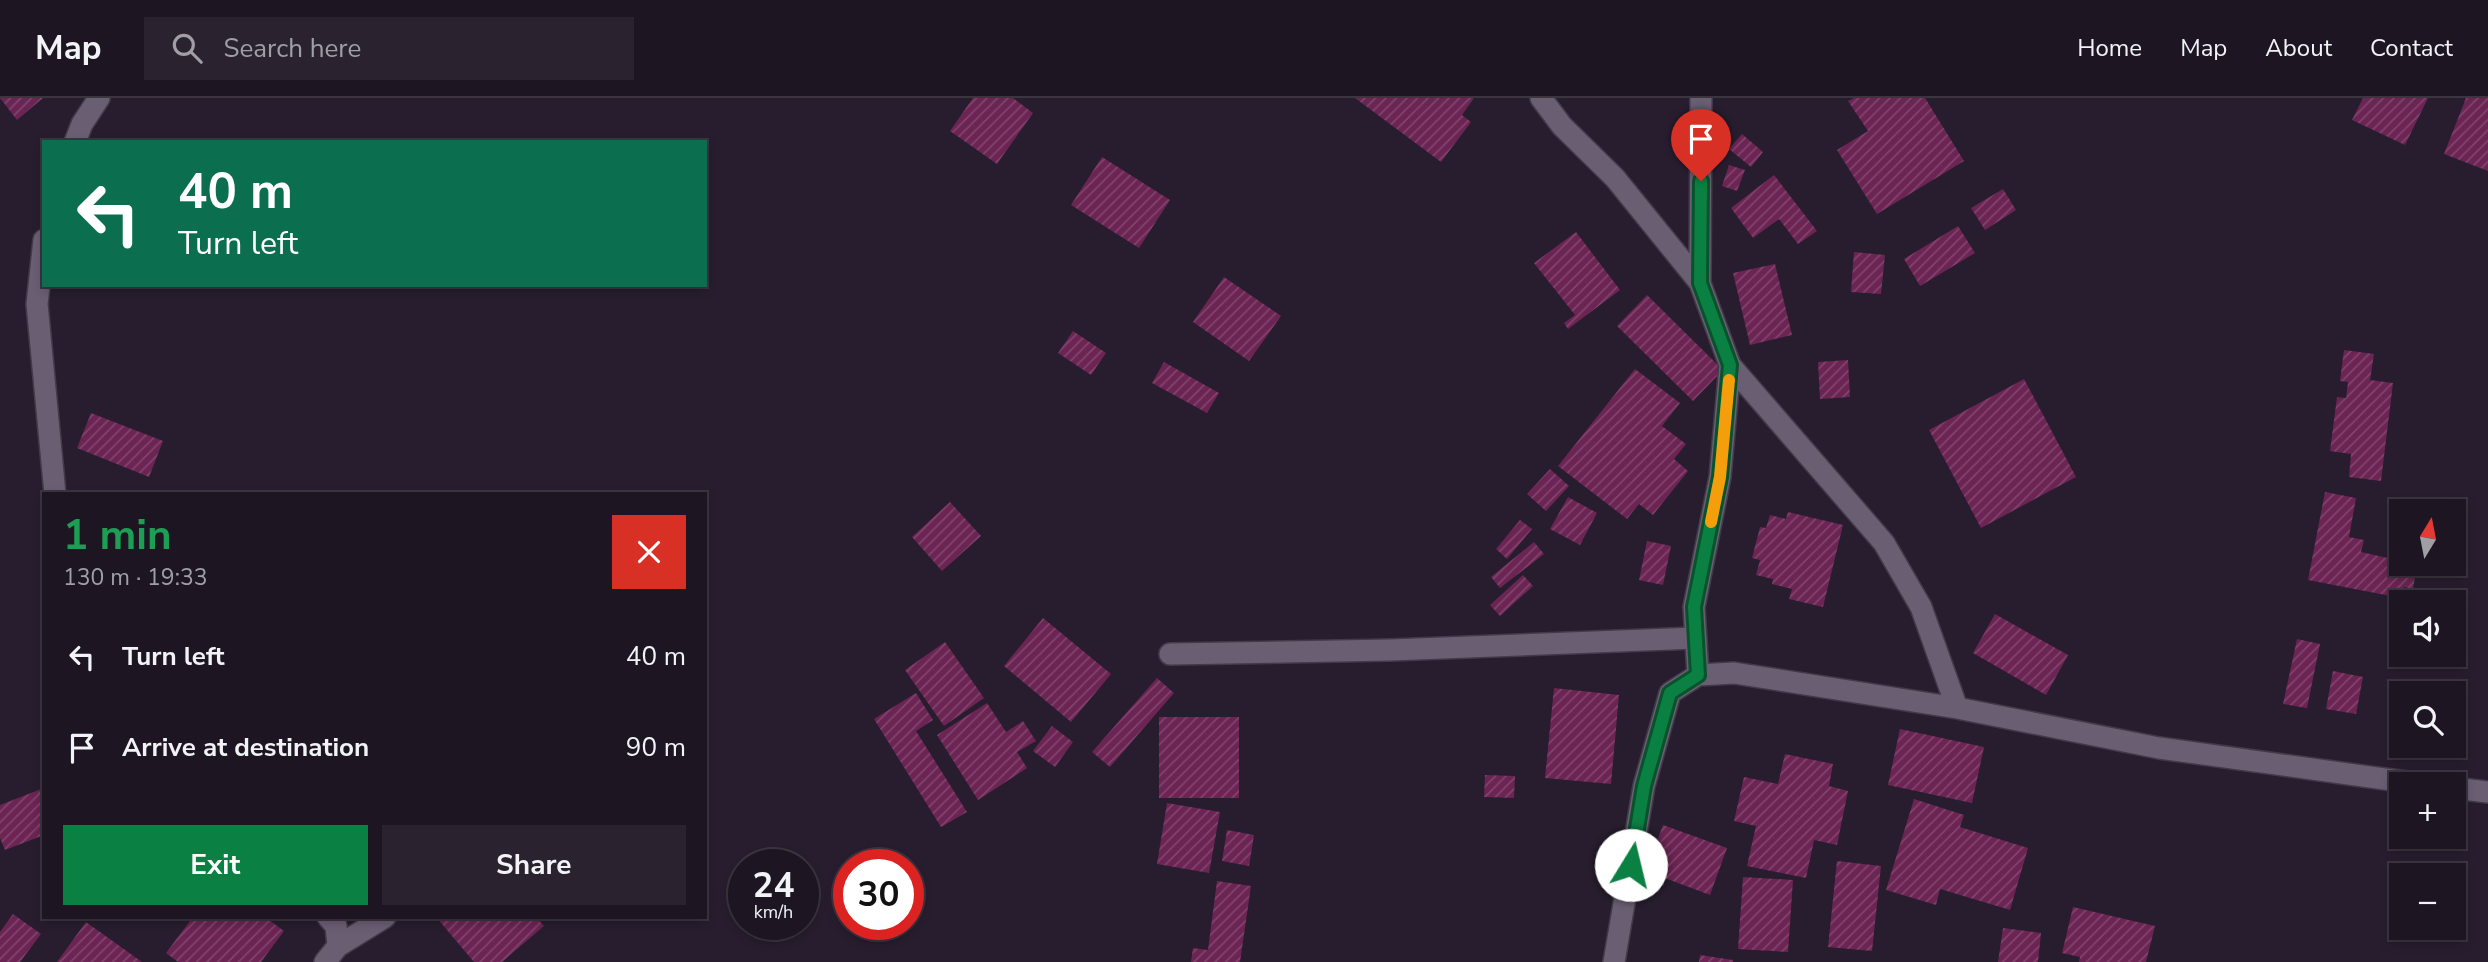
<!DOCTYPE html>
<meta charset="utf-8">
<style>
:root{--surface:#1d1622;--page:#2a232f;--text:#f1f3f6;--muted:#a09fa5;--line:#3b3540;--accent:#0b8043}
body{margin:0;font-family:"Nunito Sans",sans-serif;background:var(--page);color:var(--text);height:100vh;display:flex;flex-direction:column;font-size:26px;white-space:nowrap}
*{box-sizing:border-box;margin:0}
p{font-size:23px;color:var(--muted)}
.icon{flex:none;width:38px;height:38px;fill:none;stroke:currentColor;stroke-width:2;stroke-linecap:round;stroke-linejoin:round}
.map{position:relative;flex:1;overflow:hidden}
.side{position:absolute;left:42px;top:394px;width:665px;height:427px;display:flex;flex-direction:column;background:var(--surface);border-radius:0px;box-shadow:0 4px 10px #0003,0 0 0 2px var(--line)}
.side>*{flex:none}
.guide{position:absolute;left:42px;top:42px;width:665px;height:147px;border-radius:0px;box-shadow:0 4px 10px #0003,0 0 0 2px var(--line);background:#0b6e4f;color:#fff;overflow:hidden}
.needle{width:46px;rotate:10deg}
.tools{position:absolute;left:2389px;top:401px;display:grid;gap:14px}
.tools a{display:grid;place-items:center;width:77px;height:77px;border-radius:0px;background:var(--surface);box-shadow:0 4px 10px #0003,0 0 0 2px var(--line);font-size:35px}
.speed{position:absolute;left:728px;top:751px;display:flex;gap:14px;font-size:35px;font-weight:700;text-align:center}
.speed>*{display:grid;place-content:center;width:91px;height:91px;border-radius:50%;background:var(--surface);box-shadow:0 4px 10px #0003,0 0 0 2px var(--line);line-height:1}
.speed small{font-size:18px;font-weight:400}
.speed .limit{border:10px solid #d22;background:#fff;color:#111}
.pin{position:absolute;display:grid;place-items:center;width:60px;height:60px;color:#fff;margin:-72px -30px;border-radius:50% 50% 50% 0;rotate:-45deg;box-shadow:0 0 7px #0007}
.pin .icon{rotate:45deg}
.me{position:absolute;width:77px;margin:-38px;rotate:9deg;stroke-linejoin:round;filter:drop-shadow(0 0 5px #0008)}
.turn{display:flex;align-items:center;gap:24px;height:147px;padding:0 21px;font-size:32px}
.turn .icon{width:91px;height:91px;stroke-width:2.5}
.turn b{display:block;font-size:49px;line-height:60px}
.round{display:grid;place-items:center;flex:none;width:74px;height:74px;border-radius:0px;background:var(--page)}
.head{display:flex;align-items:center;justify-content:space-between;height:119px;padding:0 21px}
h1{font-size:42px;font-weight:700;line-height:52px;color:#1e9e55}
.button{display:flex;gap:14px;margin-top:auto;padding:14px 21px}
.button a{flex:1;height:80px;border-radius:0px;background:var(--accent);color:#fff;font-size:28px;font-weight:700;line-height:80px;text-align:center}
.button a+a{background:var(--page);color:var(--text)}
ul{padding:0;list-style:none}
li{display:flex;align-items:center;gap:21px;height:91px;padding:0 21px}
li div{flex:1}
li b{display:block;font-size:26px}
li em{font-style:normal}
header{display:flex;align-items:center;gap:42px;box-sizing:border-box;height:98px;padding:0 35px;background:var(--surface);border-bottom:2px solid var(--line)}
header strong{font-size:33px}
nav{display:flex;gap:38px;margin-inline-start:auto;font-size:24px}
.search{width:490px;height:63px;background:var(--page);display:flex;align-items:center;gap:18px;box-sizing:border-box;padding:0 24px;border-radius:0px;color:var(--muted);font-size:26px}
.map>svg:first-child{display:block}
.building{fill:url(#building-hatch)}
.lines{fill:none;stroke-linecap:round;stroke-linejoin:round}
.minor-casing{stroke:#413a48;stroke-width:24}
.minor{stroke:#6a5e73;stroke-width:21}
.route-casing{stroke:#07532c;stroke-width:18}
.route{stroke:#0b8043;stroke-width:12}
.slow{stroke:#f59e0b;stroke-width:12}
</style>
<header>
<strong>Map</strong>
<div class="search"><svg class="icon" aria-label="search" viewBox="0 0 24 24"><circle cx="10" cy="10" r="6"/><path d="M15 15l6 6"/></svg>Search here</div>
<nav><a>Home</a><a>Map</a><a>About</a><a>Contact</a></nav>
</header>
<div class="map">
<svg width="2488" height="864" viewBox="0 0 2488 864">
<defs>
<pattern id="building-hatch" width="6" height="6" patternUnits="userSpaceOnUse" patternTransform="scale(1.75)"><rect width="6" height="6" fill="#6b2453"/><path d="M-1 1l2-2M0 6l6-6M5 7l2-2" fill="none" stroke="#81446c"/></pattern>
</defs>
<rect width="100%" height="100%" fill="#271d2e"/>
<path class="building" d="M 0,0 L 43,0 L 17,22 Z
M 973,0 L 1013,0 L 1033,15 L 997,66 L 950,33 Z
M 1355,0 L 1474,0 L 1462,17 L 1471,24 L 1441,64 Z
M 1854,0 L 1925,0 L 1964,63 L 1877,116 L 1837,52 L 1868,33 L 1848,3 Z
M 2363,0 L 2428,0 L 2405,47 L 2352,22 Z
M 2466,0 L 2488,0 L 2488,73 L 2444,56 Z
M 1742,36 L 1763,54 L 1751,69 L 1729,51 Z
M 1102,59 L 1170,102 L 1139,150 L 1071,107 Z
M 1729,67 L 1745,72 L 1737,93 L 1722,88 Z
M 1774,77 L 1817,133 L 1798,146 L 1779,121 L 1753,140 L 1731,110 Z
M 2003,91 L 2016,112 L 1985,132 L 1971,110 Z
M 1958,128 L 1975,155 L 1920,188 L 1904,161 Z
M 1576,134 L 1620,192 L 1568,231 L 1564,225 L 1575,217 L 1534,165 Z
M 1854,154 L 1885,157 L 1881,196 L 1851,194 Z
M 1775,166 L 1792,237 L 1750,247 L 1733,175 Z
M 1224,179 L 1281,218 L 1249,263 L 1193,224 Z
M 1647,197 L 1723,272 L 1693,303 L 1617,228 Z
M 1073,233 L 1106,255 L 1091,277 L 1058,255 Z
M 2344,252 L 2374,256 L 2370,282 L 2393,285 L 2381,383 L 2349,379 L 2351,356 L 2330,353 L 2337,299 L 2346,300 L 2348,284 L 2340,283 Z
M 1848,262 L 1850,299 L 1820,301 L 1818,264 Z
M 1164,264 L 1219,295 L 1207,315 L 1152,285 Z
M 1635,271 L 1680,305 L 1662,328 L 1686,346 L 1674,361 L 1688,373 L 1653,417 L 1639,406 L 1627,421 L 1558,368 Z
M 2024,281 L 2076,379 L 1981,430 L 1929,332 Z
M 91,315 L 163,343 L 149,379 L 77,350 Z
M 1550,371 L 1569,388 L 1546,413 L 1527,396 Z
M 2325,394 L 2356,400 L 2349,439 L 2364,442 L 2361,454 L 2401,463 L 2399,469 L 2416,473 L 2413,491 L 2404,489 L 2401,500 L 2308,482 Z
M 1568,399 L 1597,415 L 1580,447 L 1550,431 Z
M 950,404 L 981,438 L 942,473 L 912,439 Z
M 1788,414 L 1843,427 L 1823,509 L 1789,501 L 1792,491 L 1772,486 L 1773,481 L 1756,477 L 1760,462 L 1752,460 L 1760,429 L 1766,430 L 1770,417 L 1786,421 Z
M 1520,422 L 1532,431 L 1507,461 L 1496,451 Z
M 1647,443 L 1671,448 L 1663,487 L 1639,482 Z
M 1534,444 L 1544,456 L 1500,490 L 1491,479 Z
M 1523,477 L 1533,488 L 1500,518 L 1490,507 Z
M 1995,516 L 2068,557 L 2046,597 L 1973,555 Z
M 1043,520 L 1111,576 L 1071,624 L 1004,568 Z
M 2297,541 L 2320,546 L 2307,610 L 2283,606 Z
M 945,544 L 984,600 L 944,628 L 905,572 Z
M 2333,573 L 2363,579 L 2356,616 L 2326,611 Z
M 1157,580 L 1174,595 L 1110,669 L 1092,654 Z
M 1554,590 L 1619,597 L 1611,686 L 1545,680 Z
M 916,595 L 933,622 L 916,633 L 967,714 L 941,729 L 874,621 Z
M 987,605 L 1006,634 L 1023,623 L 1036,643 L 1017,654 L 1027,670 L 978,702 L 937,637 Z
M 1159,619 L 1239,619 L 1239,700 L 1159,700 Z
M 1052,628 L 1073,644 L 1055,669 L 1033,653 Z
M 1900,631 L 1984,649 L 1972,705 L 1888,687 Z
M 1785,656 L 1833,666 L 1829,688 L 1848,693 L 1837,747 L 1814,742 L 1806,780 L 1747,768 L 1756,728 L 1734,723 L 1744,679 L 1778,686 Z
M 1485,677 L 1515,678 L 1514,700 L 1484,699 Z
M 44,690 L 44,737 L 5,752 L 0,740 L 0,707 Z
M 1914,701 L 1964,717 L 1960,729 L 2028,750 L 2010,812 L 1940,791 L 1936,807 L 1886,792 Z
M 1167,705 L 1220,714 L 1209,775 L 1157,766 Z
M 1663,727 L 1727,750 L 1710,797 L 1646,773 Z
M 1227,732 L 1254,737 L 1249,768 L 1222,763 Z
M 1837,763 L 1881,768 L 1872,853 L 1828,849 Z
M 1743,779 L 1793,782 L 1788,854 L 1738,851 Z
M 1217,783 L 1251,788 L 1240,864 L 1191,864 L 1193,850 L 1208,852 Z
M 2073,809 L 2155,828 L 2146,864 L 2079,864 L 2080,859 L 2062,855 Z
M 13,816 L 41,836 L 20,864 L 0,864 L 0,834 Z
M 193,819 L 265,819 L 284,833 L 261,864 L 178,864 L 166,855 Z
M 436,819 L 536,819 L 544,828 L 502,864 L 474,864 Z
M 86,824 L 142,864 L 57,864 Z
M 2003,830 L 2041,835 L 2038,864 L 1998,864 Z
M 1700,857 L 1733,862 L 1733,864 L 1699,864 Z"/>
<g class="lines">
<defs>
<path id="minor" d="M 1541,0 L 1562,28 L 1615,80 L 1700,185
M 1701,0 L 1700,185 L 1730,267 L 1884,445 L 1921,509 L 1957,610
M 75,44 L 82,26 L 99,0
M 44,142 L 37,206 L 55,396
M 1170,556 L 1391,552 L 1696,540
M 1698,577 L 1694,509 L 1720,379 L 1730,267
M 2454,690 L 2488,694
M 338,848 L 385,819
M 325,864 L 338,848 L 336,828 L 328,819
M 1614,864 L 1644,688 L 1670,595 L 1698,577 L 1734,575 L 1957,610 L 2159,650 L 2421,686"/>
</defs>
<use href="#minor" class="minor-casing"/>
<use href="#minor" class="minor"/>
</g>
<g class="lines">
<defs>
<path id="route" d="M 1631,767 L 1644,688 L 1670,595 L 1698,577 L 1694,509 L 1720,379 L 1730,267 L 1700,185 L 1701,83"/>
</defs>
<use href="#route" class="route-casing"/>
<use href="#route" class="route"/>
<path class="slow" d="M 1711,424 L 1720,379 L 1729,282"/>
</g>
</svg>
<div class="tools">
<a><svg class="needle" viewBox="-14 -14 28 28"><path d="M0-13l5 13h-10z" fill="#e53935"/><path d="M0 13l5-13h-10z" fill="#a09fa5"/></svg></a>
<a><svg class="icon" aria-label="sound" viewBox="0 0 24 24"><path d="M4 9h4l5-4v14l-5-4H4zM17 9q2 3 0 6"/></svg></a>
<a><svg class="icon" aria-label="search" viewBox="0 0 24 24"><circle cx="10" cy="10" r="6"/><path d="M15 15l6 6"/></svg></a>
<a>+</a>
<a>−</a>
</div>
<div class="speed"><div>24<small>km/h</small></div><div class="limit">30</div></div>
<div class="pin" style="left:1701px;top:83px;background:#d93025"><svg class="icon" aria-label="arrive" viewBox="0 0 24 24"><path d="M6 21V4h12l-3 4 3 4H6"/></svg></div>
<svg class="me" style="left:1631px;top:767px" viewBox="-20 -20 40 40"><circle r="19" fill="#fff"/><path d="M0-13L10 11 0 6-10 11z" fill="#0b8043"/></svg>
<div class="guide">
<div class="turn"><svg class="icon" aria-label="left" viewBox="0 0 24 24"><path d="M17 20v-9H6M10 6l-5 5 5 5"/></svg><div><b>40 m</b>Turn left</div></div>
</div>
<section class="side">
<div class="head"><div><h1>1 min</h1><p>130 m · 19:33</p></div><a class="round" style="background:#d93025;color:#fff"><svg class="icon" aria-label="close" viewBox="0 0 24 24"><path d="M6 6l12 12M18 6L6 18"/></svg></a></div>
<ul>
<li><svg class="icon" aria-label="left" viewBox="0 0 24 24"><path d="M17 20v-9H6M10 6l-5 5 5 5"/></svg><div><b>Turn left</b></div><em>40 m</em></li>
<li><svg class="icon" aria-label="arrive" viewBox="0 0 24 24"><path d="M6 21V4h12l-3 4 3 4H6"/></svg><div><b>Arrive at destination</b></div><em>90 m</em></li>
</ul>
<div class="button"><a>Exit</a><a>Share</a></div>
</section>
</div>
